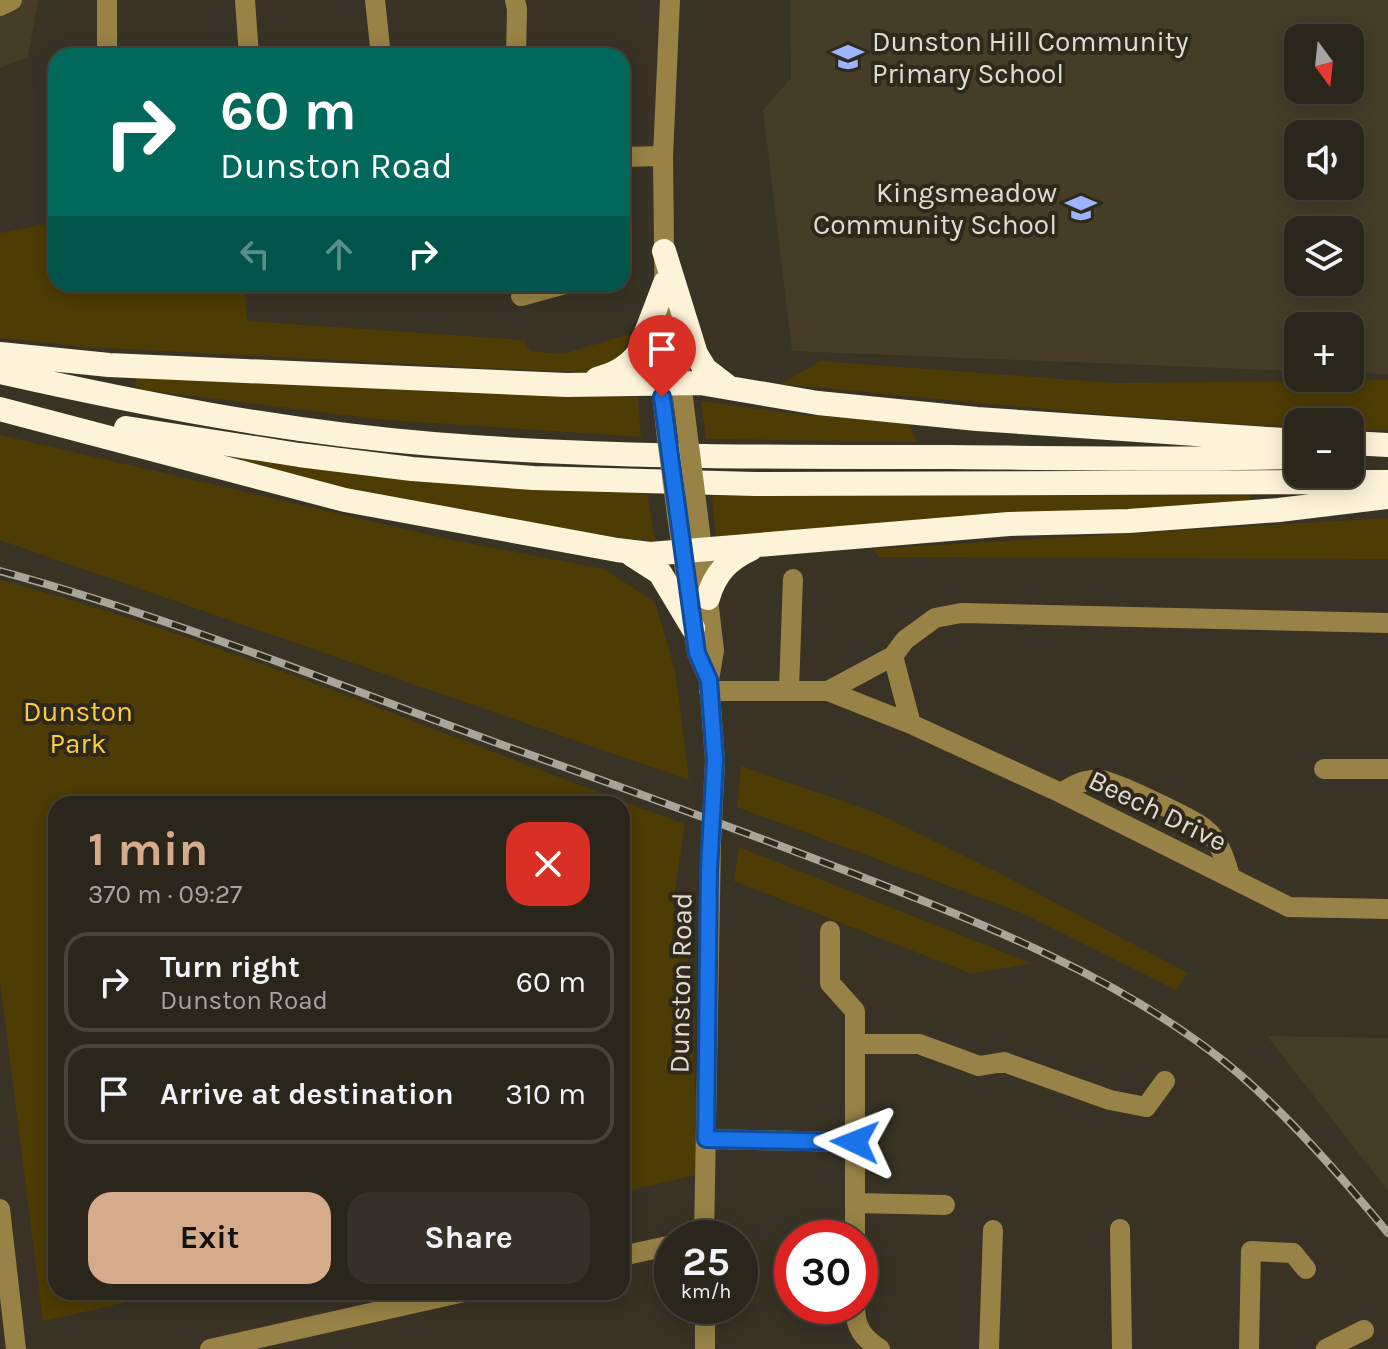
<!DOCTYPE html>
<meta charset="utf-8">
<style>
:root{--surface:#2b261c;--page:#373229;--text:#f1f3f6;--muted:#a6a5a3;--line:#47433b;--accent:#d6ab8b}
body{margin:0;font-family:Karla,sans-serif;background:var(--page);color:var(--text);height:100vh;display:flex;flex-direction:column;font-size:30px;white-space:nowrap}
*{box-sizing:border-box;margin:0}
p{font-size:26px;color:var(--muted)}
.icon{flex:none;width:44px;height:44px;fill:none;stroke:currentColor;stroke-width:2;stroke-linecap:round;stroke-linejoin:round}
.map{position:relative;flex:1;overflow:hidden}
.side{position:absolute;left:48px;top:796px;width:582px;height:504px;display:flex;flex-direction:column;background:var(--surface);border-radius:24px;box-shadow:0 4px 20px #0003,0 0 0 2px var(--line)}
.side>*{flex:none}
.banner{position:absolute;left:48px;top:48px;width:582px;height:244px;border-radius:24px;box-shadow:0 4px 20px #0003,0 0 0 2px var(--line);background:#00695c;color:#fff;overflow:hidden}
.needle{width:52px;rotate:165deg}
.buttons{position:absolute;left:1284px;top:24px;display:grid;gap:16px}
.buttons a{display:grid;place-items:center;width:80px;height:80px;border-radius:16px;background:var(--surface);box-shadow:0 4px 20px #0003,0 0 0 2px var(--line);font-size:40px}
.speed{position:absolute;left:654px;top:1220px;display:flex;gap:16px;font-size:40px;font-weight:700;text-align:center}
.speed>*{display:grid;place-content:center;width:104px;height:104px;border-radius:50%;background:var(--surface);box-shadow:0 4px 20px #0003,0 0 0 2px var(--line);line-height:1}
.speed small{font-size:20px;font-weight:400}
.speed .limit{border:12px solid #d22;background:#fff;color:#111}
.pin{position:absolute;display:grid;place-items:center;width:68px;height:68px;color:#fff;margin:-82px -34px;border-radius:50% 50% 50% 0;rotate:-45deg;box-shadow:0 0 8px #0007}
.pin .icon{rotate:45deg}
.me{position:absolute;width:88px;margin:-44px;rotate:272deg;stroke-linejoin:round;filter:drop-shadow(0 0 6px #0008)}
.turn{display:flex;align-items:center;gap:28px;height:168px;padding:0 40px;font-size:36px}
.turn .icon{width:104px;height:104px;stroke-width:2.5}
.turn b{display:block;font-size:56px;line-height:68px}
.lanes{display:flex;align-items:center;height:76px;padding:0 40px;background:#0003;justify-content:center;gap:40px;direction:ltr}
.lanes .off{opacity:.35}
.round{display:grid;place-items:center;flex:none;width:84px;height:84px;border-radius:24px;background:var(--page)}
.summary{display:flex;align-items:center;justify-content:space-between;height:136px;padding:0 40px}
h1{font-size:48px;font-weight:700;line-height:60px;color:var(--accent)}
.button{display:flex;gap:16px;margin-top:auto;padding:16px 40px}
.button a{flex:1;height:92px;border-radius:24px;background:var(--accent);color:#111;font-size:32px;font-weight:700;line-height:92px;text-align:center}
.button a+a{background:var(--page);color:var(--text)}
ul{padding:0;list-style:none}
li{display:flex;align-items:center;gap:24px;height:100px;margin:0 16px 12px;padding:0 24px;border:4px solid var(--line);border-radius:24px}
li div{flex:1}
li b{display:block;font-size:30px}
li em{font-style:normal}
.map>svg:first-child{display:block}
.built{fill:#453d28;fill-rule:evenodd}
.green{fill:#4d3c03}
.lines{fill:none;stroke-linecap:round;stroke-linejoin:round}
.minor{stroke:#988245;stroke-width:20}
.highway{stroke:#fdf3d8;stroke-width:24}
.rail-casing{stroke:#aaa59b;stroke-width:8}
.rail{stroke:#2f291b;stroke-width:5;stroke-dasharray:15;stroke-linecap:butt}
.minor-bridge{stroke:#988245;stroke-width:20}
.route-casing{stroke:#114b97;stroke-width:20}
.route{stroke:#1a73e8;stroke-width:14}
.labels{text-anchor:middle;stroke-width:8;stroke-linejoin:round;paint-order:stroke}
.poi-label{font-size:28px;fill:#e0dcd3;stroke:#2f291b;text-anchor:start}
.park-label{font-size:28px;fill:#fbcd40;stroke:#2f291b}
.street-label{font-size:28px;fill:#e0dcd3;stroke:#2f291b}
</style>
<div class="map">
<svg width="1388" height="1349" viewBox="0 0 1388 1349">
<rect width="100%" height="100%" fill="#393325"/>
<path class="built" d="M 0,0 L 38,0 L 28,57 L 0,68 Z
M 790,0 L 1388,0 L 1388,374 L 1350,373 L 1350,326 L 1298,326 L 1298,371 L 792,351 L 763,110 L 791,78 ZM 1298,38 L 1350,38 L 1350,90 L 1298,90 ZM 1298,134 L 1350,134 L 1350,186 L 1298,186 ZM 1298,230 L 1350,230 L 1350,282 L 1298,282 Z
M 1267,1036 L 1388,1038 L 1388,1191 Z"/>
<path class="green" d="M 56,222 L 56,284 L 244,284 L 247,321 L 524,340 L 530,351 L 563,354 L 629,334 C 624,362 611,369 584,373 L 87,347 L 0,338 L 0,233 Z
M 820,361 L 1116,383 L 1388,380 L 1388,430 L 1350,430 L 1350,422 L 1298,422 L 1298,428 L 1097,414 L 781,384 Z
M 136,376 L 638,397 L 641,437 L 375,419 L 136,389 Z
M 701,401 L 803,415 L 908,422 L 917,442 L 706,439 Z
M 0,435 L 452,540 L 604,569 L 655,602 L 675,670 L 689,780 L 0,540 Z
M 237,454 C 374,475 508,495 647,491 L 655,541 L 587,535 L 314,482 L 238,465 Z
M 1250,495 L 1252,504 L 716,540 L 712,496 Z
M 1388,518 L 1388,559 L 879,557 L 872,549 Z
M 0,580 C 234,643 457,742 685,824 L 674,896 L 672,942 L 687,942 L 700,1174 L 622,1192 L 622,804 L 56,804 L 56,1292 L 172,1292 L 43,1321 L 0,981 Z
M 741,766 L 879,814 L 1001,874 L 1188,973 L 1176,990 L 1022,913 L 737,807 Z
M 739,847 L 1031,963 L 972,974 L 734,881 Z"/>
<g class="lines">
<path class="minor" d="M 245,0 L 249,56
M 375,0 L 381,56
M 515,0 L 517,9 L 516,56
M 670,0 L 663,156 L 665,334 L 679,366 L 687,430
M 0,6 L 12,0
M 107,56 L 107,0
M 622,157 L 663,156
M 521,296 L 565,284
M 665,334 L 659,366 L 666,430
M 677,515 L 697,653 L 709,680
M 698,516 L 714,650 L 709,680 L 715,760
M 893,656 L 911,724
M 789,689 L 793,579
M 709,691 L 828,691 L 911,724 L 1061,793 L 1289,907 L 1388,909
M 828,691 L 893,656 L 905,640 L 935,618 L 961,613 L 1388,623
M 1324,769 L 1388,769
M 1061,793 C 1073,785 1086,778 1101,780 C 1115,782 1192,818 1204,828 C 1219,839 1225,859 1230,876
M 830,931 L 830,983 L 855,1011 L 855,1238
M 856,1044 L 919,1044 L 979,1066 L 1004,1062 L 1110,1100 L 1146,1107 L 1165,1081
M 706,1139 L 855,1142
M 855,1203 L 945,1205
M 0,1209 L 16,1349
M 1120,1229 L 1122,1349
M 704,1238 L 711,842
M 622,1256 L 672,1245
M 705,1306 L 705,1349
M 855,1306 C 855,1328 863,1338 880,1349
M 210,1349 L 464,1292
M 989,1349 L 993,1230
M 1249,1349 L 1251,1251 L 1293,1253 L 1306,1269
M 1326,1349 L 1364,1330"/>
<path class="highway" d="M 664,251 L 696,354 L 705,369 L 727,386
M 0,354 L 109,365 L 567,385 L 700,383 L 818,403 L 977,419 L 1298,441
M 0,372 C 142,404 287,432 433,444 C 605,458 778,457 951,457 C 1066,458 1182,460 1298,457
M 597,379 C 614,374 627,368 638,354 L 665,283
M 0,409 L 345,500 L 617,550 L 650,554 L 1009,524 L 1129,521 L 1279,510 L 1388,497
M 126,428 L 299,455 L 412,469 L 533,478 L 755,484 L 1388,482
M 1350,443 L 1388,445
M 632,555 L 660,573 L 693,628
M 708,598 C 715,573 728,560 751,549"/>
<defs>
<path id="rail" d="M 0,571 C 174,618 342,687 511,748 C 627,789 742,831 857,875 C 986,925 1117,976 1226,1063 C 1283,1109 1341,1176 1388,1233"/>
</defs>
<use href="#rail" class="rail-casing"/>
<use href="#rail" class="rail"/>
<path class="minor-bridge" d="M 666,430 L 677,515
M 687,430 L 698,516
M 711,842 L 715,760"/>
</g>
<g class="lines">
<defs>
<path id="route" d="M 662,397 L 697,653 L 709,680 L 715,760 L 709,871 L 706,1139 L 855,1142"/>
</defs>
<use href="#route" class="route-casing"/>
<use href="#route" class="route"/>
</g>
<defs>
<symbol id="school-bare" viewBox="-9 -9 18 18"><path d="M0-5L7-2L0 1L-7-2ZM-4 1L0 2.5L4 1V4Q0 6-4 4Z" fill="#9cb4fd" stroke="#2f291b" stroke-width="2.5" paint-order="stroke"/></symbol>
</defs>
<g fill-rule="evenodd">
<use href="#school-bare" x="826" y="35" width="44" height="44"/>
<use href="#school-bare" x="1059" y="186" width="44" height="44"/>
</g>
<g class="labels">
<g class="poi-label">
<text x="872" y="51">Dunston Hill Community<tspan x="872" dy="32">Primary School</tspan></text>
<text x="1057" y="202" text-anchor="end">Kingsmeadow<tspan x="1057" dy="32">Community School</tspan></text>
</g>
<g class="park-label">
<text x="78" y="721">Dunston<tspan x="78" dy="32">Park</tspan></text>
</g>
<g class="street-label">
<text transform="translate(1158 810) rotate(26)" y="10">Beech Drive</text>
<text transform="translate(680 983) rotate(-89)" y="10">Dunston Road</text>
</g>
</g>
</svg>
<div class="buttons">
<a><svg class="needle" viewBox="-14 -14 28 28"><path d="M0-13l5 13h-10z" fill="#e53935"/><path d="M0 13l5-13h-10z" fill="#a6a5a3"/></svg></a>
<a><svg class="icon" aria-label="sound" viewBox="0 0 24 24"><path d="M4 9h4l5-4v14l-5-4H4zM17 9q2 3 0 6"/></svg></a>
<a><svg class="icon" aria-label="layers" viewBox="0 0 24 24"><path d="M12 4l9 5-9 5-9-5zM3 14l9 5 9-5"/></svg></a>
<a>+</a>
<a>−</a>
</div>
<div class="speed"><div>25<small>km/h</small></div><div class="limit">30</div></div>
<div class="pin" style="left:662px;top:397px;background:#d93025"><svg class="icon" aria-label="arrive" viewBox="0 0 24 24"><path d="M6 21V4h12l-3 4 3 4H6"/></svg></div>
<svg class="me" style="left:855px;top:1142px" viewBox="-20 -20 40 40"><path d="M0-17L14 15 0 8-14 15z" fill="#1a73e8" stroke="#fff" stroke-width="4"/></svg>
<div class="banner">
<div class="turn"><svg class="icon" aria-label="right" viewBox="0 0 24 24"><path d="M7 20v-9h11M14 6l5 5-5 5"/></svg><div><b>60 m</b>Dunston Road</div></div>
<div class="lanes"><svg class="icon off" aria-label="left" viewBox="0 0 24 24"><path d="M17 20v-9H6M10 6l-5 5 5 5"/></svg><svg class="icon off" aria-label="ahead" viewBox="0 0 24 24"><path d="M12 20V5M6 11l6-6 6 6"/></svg><svg class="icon" aria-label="right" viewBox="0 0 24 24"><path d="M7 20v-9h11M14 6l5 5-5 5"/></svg></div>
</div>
<section class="side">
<div class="summary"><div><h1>1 min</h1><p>370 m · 09:27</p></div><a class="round" style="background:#d93025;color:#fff"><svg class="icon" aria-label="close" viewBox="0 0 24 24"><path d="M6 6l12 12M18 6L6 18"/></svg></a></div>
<ul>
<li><svg class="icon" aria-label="right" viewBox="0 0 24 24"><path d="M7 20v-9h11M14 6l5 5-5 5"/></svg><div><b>Turn right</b><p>Dunston Road</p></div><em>60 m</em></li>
<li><svg class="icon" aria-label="arrive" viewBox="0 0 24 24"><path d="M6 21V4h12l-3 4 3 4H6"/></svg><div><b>Arrive at destination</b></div><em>310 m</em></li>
</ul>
<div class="button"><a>Exit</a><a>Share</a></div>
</section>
</div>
